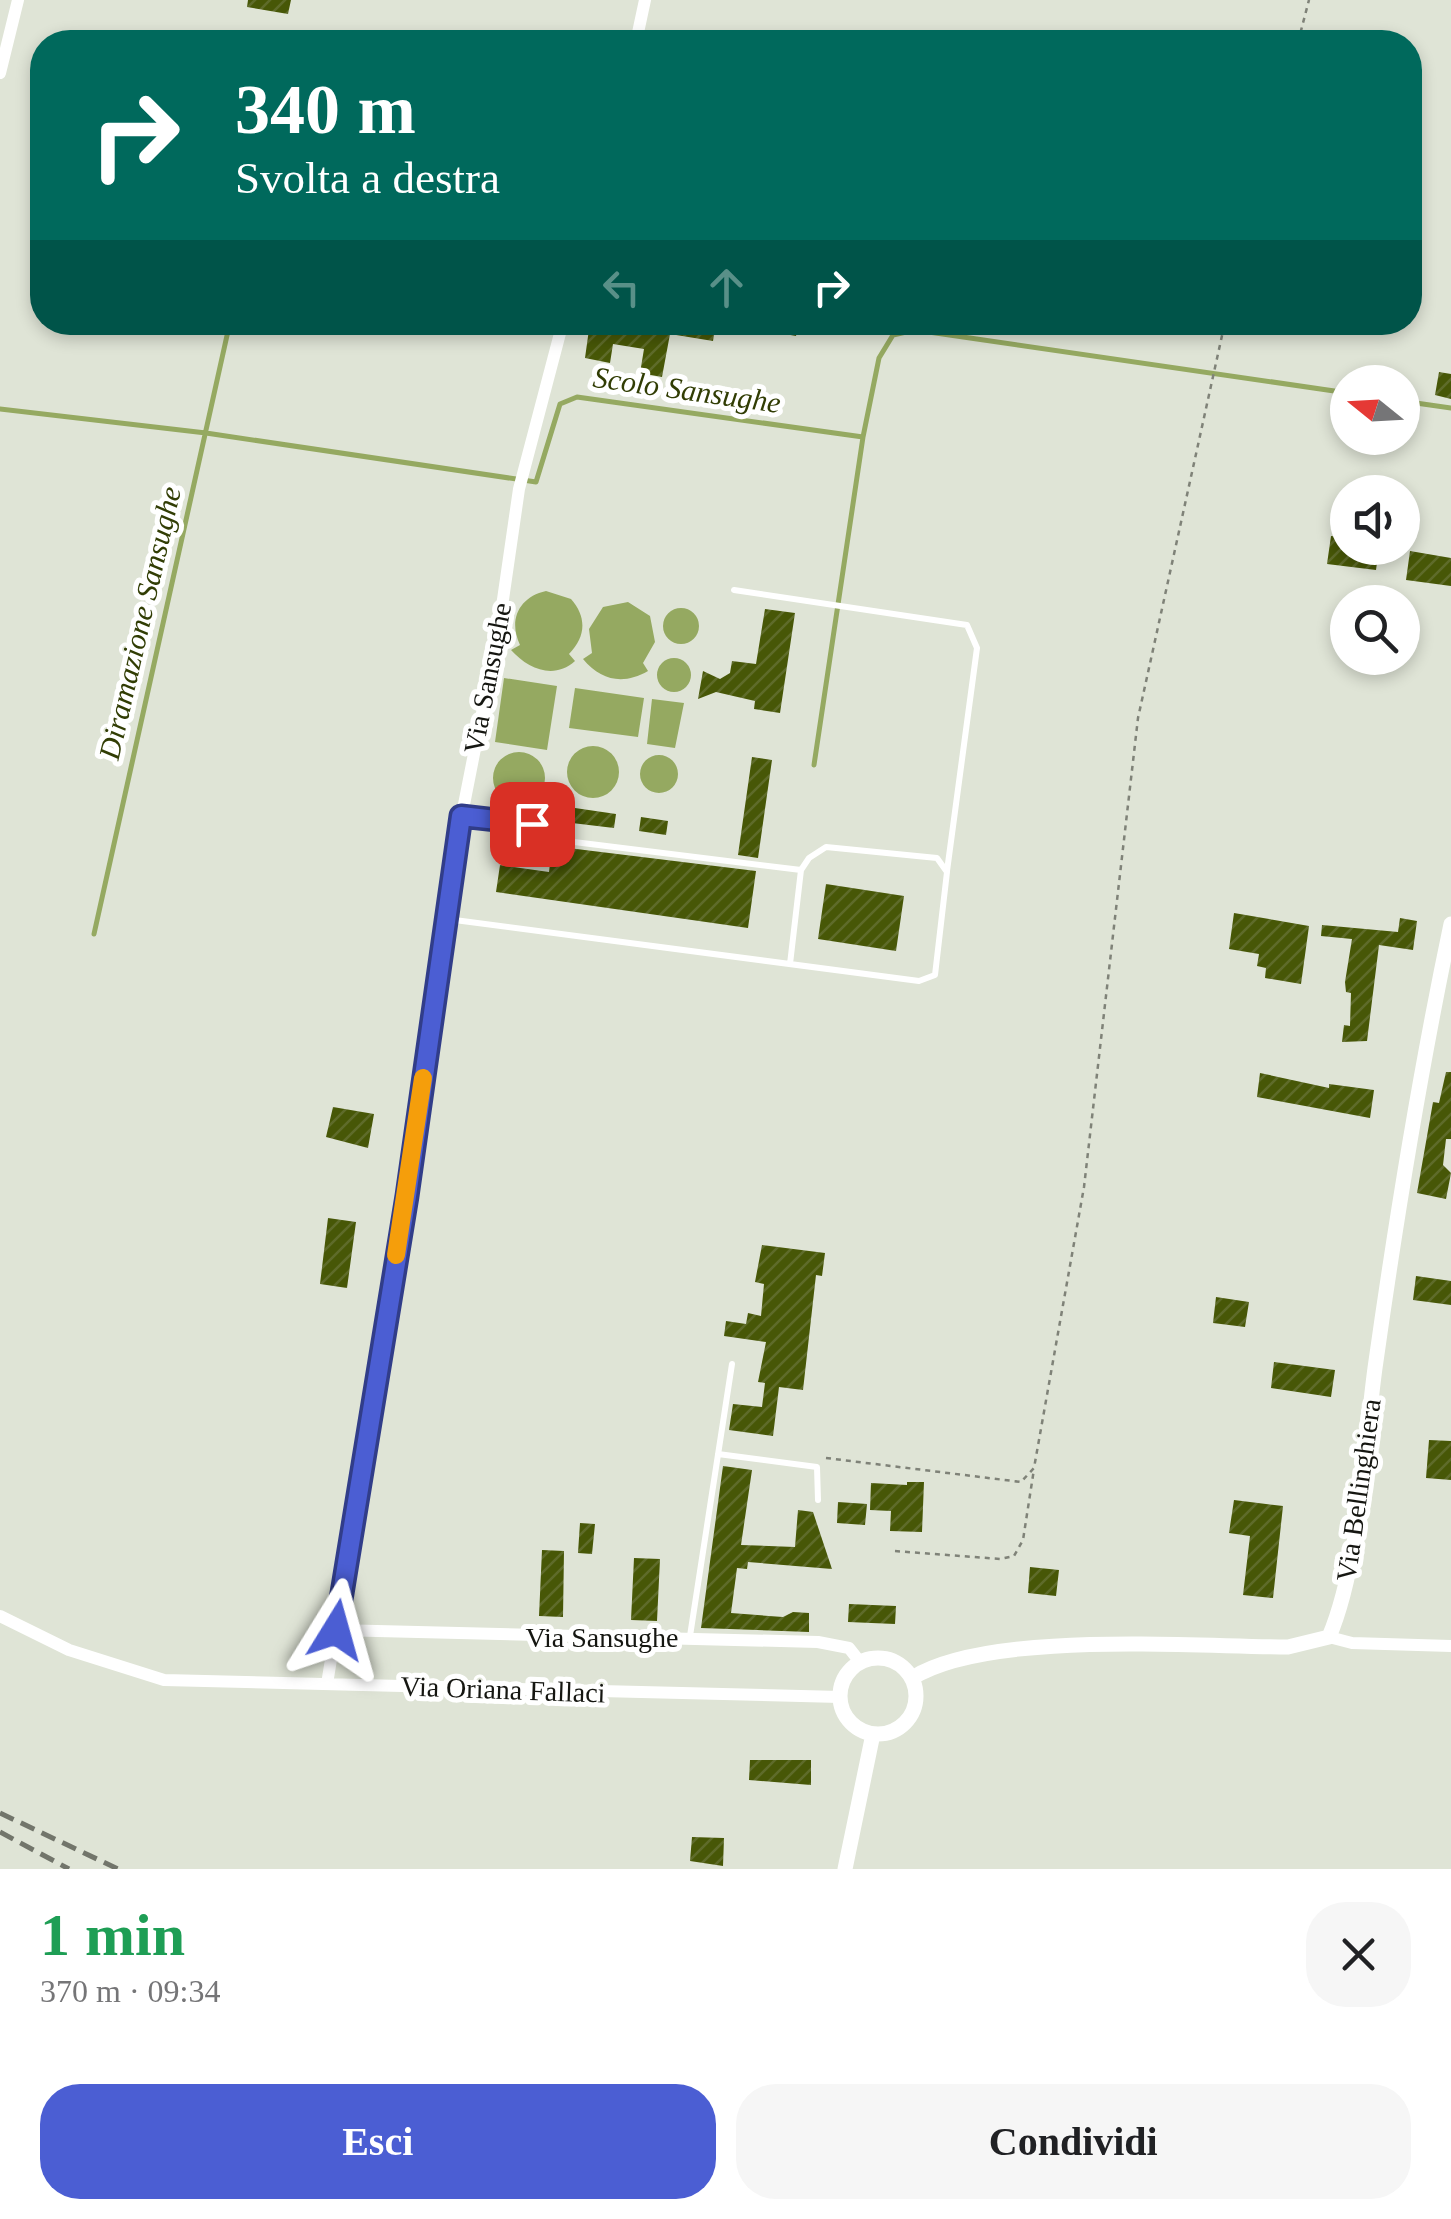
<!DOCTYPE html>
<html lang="it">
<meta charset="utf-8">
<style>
:root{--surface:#fff;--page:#f6f6f6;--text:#202124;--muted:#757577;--accent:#4b5ed3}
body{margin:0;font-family:"Times New Roman",serif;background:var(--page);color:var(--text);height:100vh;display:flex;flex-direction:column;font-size:38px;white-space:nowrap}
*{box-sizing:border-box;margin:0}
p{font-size:32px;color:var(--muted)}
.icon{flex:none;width:55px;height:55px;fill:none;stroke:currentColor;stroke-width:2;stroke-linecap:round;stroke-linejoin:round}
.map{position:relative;height:1869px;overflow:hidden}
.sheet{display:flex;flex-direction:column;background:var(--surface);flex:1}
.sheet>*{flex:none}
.top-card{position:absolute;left:30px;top:30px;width:1392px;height:305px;border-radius:40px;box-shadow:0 5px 15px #0003;background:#00695c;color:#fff;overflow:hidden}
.needle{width:65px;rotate:288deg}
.fabs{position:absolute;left:1330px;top:365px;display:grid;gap:20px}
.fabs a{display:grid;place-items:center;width:90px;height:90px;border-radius:50%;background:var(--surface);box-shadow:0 5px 15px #0003;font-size:50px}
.pin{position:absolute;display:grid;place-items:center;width:85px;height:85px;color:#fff;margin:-42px;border-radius:20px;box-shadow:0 5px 15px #0006}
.me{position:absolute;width:110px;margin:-55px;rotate:8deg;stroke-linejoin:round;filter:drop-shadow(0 0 8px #0008)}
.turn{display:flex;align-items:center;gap:35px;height:210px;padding:0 40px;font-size:45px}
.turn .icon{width:130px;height:130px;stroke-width:2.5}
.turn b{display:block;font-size:70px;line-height:85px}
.lanes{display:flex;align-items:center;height:95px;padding:0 40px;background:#0003;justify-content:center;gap:50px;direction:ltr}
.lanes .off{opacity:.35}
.round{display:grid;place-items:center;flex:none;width:105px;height:105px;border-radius:40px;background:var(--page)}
.overview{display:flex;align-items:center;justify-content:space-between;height:170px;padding:0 40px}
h1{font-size:60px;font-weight:700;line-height:75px;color:#1e9e55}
.primary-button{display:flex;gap:20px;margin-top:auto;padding:20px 40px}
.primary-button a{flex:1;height:115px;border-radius:40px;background:var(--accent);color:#fff;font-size:40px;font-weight:700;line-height:115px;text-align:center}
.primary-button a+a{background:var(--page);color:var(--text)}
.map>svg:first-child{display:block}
.water{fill:#95a961}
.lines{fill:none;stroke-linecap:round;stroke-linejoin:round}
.stream{stroke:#95a961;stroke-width:5}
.building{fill:url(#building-hatch)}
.path{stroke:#7f8278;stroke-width:2.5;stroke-dasharray:5 5;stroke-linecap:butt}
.service{stroke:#fff;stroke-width:6}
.minor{stroke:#fff;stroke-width:12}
.tertiary{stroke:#fff;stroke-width:15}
.rail{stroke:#72756b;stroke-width:5;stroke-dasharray:15 8;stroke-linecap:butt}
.route-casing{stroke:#313d89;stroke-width:25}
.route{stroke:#4b5ed3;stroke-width:18}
.slow{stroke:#f59e0b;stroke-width:18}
.labels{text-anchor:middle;stroke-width:10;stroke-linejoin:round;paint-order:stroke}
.street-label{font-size:28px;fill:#151611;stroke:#fff}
.water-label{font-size:30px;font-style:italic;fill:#313d04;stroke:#fff}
</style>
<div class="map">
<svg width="1451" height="1869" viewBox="0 0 1451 1869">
<defs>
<pattern id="building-hatch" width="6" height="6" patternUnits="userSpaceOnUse" patternTransform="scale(2.5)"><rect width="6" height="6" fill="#475707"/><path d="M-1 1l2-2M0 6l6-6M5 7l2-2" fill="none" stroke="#5e6b2a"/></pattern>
</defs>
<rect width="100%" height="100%" fill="#dfe4d6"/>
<path class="water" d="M 546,591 L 571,599 C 587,617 586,637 569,654 L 575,661 C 554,680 528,669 511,650 L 520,645 C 508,620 519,597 546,591 Z
M 628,602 L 650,616 L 655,642 L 643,663 L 648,671 C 624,685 601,681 583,659 L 592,653 L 589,629 L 603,607 Z
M663 626a18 18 0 1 1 36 0a18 18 0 1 1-36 0Z
M657 675a17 17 0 1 1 34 0a17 17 0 1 1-34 0Z
M 504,678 L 557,686 L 547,750 L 495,742 Z
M 575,688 L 644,698 L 638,737 L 569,728 Z
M 652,699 L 684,703 L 675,748 L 647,744 Z
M567 772a26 26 0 1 1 52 0a26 26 0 1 1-52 0Z
M493 778a26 26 0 1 1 52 0a26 26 0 1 1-52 0Z
M640 774a19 19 0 1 1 38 0a19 19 0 1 1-38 0Z"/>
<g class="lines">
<path class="stream" d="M 1402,401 L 1451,408
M 0,409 L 206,433 L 536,482 L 560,404 L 577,397 L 863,437 L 879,358 L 893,335 L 915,330 L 1348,393
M 814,765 L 863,437
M 94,934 L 230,322"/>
</g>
<path class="building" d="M 248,0 L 291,0 L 288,14 L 247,7 Z
M 590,322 L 716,322 L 713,341 L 670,334 L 662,377 L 640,373 L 644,349 L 613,344 L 610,363 L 585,358 Z
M 757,322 L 799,322 L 796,336 L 757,329 Z
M 1439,372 L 1451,374 L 1451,399 L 1435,395 Z
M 1331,536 L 1348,538 L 1348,548 L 1379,548 L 1376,570 L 1327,564 Z
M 1410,551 L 1451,558 L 1451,586 L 1406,580 Z
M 765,609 L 795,613 L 780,713 L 754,709 L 755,701 L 716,692 L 698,699 L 703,671 L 720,679 L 730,673 L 732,661 L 756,664 Z
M 752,757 L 772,760 L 758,858 L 738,855 Z
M 575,808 L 616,814 L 614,828 L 572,823 Z
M 641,817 L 668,821 L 666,835 L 639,831 Z
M 552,846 L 756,871 L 748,928 L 496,892 L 500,865 L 549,872 Z
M 826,884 L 904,896 L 896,951 L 818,939 Z
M 1234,913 L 1309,926 L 1301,984 L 1265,978 L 1266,968 L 1257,966 L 1259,954 L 1229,949 Z
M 1400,918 L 1417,921 L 1413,950 L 1379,945 L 1367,1041 L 1342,1042 L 1344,1025 L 1350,1026 L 1351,993 L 1346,992 L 1345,982 L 1352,939 L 1321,936 L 1322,925 L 1398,932 Z
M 1446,1072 L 1451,1072 L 1451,1139 L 1446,1139 L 1443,1165 L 1451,1173 L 1446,1199 L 1417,1193 L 1433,1102 L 1439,1103 Z
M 1260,1073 L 1329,1088 L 1329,1084 L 1374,1090 L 1370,1118 L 1257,1097 Z
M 333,1107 L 374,1114 L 368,1148 L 326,1137 Z
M 328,1218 L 356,1222 L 347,1288 L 320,1284 Z
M 762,1245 L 825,1253 L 822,1276 L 816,1275 L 803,1390 L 779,1387 L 773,1436 L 729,1430 L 733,1404 L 762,1407 L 765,1383 L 758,1382 L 766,1342 L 724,1336 L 726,1321 L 746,1324 L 748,1313 L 761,1316 L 764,1284 L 755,1282 Z
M 1416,1276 L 1451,1281 L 1451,1305 L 1413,1300 Z
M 1216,1297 L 1249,1302 L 1245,1327 L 1213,1323 Z
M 1274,1362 L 1335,1370 L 1331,1397 L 1271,1388 Z
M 1429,1440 L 1451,1441 L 1451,1480 L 1426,1478 Z
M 723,1466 L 752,1470 L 741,1545 L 795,1547 L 798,1510 L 813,1512 L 832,1569 L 748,1562 L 747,1569 L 737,1568 L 731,1613 L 783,1617 L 793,1612 L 809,1613 L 809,1632 L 701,1628 Z
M 907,1482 L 924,1482 L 922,1532 L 890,1531 L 891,1511 L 870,1510 L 871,1483 L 907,1485 Z
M 1234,1500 L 1283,1506 L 1273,1598 L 1243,1595 L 1250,1536 L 1229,1533 Z
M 838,1502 L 867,1504 L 865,1525 L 837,1523 Z
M 580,1523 L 595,1524 L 592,1554 L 578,1553 Z
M 542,1550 L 564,1551 L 563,1617 L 539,1616 Z
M 634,1558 L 660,1559 L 657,1621 L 631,1620 Z
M 1030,1567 L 1059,1570 L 1056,1596 L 1028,1593 Z
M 849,1604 L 896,1606 L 895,1624 L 848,1622 Z
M 750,1760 L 811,1760 L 811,1785 L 749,1780 Z
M 692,1837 L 724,1838 L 723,1866 L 690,1861 Z"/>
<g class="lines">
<path class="path" d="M 1298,42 L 1309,0
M 826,1458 L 1021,1482 L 1034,1468 L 1084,1187 L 1138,718 L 1225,322
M 895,1551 L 1000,1559 L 1014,1556 L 1023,1540 L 1034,1469"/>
<path class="service" d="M 734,590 L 967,625 L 977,648 L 947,871
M 462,816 L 531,824 L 558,840 L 801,870
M 447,919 L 919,981 L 935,975 L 947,872 L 937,858 L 826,847 L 809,858 L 801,870 L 790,964
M 718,1454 L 817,1467 L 818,1500
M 690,1636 L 732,1364"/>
<path class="minor" d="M 636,42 L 645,0
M 0,73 L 18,0
M 0,1616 L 69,1650 L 164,1680 L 840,1697
M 336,1630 L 818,1642 L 849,1648 L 860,1662
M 1329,1637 L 1352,1643 L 1451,1646
M 327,1684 L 407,1195 L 457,840 L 499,627 L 519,489 L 563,322"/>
<path class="tertiary" d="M840 1696a38 38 0 1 1 76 0a38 38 0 1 1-76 0Z
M 912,1678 C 988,1630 1194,1647 1288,1647 L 1329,1637 C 1360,1564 1364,1449 1375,1368 C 1396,1219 1420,1071 1451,924
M 845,1869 L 873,1734"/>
<path class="rail" d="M 0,1813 L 118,1869
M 0,1832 L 69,1869"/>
</g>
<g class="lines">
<defs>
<path id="route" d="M 336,1630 L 407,1196 L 461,816 L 532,824"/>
</defs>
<use href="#route" class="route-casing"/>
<use href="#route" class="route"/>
<path class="slow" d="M 396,1255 L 423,1078"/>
</g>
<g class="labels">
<g class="street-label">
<text transform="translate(487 678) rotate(-79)" y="10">Via Sansughe</text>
<text transform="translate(1358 1490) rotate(-82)" y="10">Via Bellinghiera</text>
<text x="602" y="1647">Via Sansughe</text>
<text transform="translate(503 1689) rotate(2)" y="10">Via Oriana Fallaci</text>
</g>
<g class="water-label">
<text transform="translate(687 390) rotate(8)" y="10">Scolo Sansughe</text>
<text transform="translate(140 623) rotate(-77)" y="10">Diramazione Sansughe</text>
</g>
</g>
</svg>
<div class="fabs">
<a><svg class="needle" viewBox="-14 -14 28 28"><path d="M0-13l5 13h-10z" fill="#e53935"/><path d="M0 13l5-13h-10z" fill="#757577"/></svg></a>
<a><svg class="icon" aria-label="sound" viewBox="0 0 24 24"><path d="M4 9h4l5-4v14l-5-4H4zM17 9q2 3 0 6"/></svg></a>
<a><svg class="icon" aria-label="search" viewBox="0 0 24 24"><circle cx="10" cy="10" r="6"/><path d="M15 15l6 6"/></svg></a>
</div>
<div class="pin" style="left:532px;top:824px;background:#d93025"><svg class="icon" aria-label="arrive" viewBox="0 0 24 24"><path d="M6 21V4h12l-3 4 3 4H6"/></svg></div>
<svg class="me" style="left:336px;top:1630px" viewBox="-20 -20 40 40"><path d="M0-17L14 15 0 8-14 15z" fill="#4b5ed3" stroke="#fff" stroke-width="4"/></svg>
<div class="top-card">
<div class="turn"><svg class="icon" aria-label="right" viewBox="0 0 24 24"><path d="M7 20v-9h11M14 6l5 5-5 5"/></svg><div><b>340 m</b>Svolta a destra</div></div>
<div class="lanes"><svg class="icon off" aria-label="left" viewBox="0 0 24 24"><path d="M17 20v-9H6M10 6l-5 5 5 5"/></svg><svg class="icon off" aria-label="ahead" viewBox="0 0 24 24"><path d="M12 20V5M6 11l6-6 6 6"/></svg><svg class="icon" aria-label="right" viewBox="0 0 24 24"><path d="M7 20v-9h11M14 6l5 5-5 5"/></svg></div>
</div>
</div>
<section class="sheet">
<div class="overview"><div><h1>1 min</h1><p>370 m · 09:34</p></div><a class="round"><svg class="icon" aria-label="close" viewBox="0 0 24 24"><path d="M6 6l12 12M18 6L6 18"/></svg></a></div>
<div class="primary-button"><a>Esci</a><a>Condividi</a></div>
</section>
